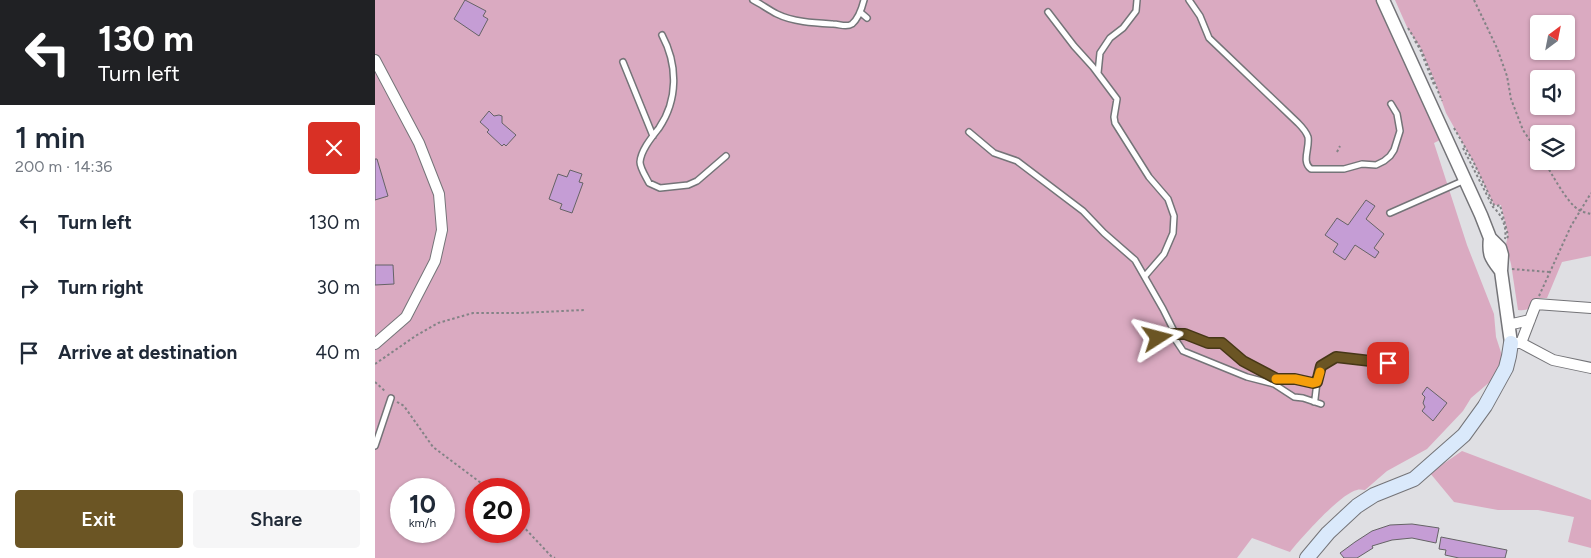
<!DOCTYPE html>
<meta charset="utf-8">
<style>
:root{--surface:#fff;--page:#f6f6f7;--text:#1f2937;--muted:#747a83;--accent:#6b5524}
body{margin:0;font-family:Figtree,sans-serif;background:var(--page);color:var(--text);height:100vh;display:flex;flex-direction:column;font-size:19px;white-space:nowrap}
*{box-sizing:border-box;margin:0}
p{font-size:16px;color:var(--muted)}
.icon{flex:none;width:28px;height:28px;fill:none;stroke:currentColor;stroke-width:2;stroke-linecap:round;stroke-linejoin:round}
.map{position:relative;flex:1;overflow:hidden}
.drawer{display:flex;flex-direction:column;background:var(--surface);width:375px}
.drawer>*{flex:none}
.hud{background:#202124;color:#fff;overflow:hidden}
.needle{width:32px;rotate:32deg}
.tools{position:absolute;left:1155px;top:15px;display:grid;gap:10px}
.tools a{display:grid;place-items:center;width:45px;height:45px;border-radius:5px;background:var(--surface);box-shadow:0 1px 4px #0004;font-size:25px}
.speed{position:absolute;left:15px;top:478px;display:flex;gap:10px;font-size:25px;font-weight:700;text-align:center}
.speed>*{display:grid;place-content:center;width:65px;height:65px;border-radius:50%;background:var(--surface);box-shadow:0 1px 4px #0004;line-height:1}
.speed small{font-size:12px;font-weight:400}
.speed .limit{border:8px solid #d22;background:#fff;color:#111}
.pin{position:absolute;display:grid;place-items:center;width:42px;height:42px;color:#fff;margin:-21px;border-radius:10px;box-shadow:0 2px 8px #0006}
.me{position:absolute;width:55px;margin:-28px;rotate:81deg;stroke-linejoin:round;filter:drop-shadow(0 0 4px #0008)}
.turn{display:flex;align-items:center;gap:18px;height:105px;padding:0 15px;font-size:22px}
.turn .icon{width:65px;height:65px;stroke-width:2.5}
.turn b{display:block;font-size:35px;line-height:42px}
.round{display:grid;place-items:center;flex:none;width:52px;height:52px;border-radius:5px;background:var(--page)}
.headline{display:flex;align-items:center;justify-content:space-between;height:85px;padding:0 15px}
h1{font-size:30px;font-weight:600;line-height:38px}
.cta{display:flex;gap:10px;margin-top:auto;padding:10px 15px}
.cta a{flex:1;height:58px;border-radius:5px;background:var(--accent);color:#fff;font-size:20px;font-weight:600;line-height:58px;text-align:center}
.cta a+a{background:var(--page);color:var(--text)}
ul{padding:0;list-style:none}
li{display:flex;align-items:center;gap:15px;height:65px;padding:0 15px}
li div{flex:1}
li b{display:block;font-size:19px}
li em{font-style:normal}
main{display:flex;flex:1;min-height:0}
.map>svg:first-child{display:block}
.green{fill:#daaac1;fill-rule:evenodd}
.building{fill:#c59dd5;stroke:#656366}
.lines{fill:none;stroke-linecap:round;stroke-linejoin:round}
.service-casing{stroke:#747478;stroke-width:8}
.minor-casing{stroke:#747478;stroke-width:12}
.tertiary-casing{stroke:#747478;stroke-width:15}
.secondary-casing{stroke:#747478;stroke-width:16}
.path{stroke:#838386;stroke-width:2;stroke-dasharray:2.5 2.5;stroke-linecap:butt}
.service{stroke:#fff;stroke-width:5}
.minor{stroke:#fff;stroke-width:10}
.tertiary{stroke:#fff;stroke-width:12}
.secondary{stroke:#dae9fb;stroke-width:14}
.route-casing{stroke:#463717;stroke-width:12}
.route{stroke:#6b5524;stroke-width:9}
.slow{stroke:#f59e0b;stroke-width:9}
</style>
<main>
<section class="drawer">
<div class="hud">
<div class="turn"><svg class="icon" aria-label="left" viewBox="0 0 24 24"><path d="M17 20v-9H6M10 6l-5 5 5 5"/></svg><div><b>130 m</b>Turn left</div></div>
</div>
<div class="headline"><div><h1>1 min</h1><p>200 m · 14:36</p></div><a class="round" style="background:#d93025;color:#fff"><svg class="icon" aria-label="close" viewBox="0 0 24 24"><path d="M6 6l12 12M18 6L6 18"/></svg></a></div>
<ul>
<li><svg class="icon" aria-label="left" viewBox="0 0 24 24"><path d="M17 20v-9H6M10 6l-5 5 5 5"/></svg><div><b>Turn left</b></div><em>130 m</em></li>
<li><svg class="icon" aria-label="right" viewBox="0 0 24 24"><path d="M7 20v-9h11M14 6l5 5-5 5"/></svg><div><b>Turn right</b></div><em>30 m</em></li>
<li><svg class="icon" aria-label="arrive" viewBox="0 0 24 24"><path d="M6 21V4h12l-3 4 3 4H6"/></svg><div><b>Arrive at destination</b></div><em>40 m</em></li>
</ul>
<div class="cta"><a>Exit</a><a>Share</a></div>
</section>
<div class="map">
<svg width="1216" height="558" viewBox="0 0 1216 558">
<rect width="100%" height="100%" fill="#dfdfe3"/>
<path class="green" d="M 0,0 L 1002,0 L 1067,139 L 1059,143 L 1092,245 L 1119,314 L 1121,337 L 1131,368 L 1096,398 L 1088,411 L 1052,449 L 1012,471 L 990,490 C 987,490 985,489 982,490 C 966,493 926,538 915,552 L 877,538 L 862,558 L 0,558 ZM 26,489 L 69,489 L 69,531 L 26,531 ZM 101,489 L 144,489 L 144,531 L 101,531 Z
M 1020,0 L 1216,0 L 1216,256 L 1187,262 L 1172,298 L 1160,298 C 1155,308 1154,311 1143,310 L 1136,264 L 1131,244 L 1133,235 L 1126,205 L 1119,205 L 1098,161 L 1071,113 L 1060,82 L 1046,49 L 1032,27 ZM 1164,24 L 1191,24 L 1191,51 L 1164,51 ZM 1164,79 L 1191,79 L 1191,106 L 1164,106 ZM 1164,134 L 1191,134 L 1191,161 L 1164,161 Z
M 1087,451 L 1216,500 L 1216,548 L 1193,542 L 1199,517 L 1163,510 L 1123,510 L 1079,502 L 1055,473 Z"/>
<path class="building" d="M 90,0 L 111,11 L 108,16 L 113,19 L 104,36 L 79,19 Z
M 114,111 L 119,116 L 124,115 L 127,116 L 127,123 L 141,135 L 131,146 L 129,144 L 127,146 L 112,132 L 114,130 L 105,122 Z
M 0,159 L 2,159 L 13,196 L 0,200 Z
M 195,170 L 207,174 L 204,182 L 208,183 L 197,213 L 185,209 L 187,204 L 174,199 L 183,174 L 192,177 Z
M 991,200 L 1000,206 L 991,219 L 1009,234 L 999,248 L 1004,252 L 1000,258 L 980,245 L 970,260 L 958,252 L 963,244 L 950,235 L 962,218 L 973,225 Z
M 0,265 L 18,265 L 19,284 L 0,285 Z
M 1052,387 L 1072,403 L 1058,421 L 1047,411 L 1050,407 L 1048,403 L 1050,397 L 1047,394 Z
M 1037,524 L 1064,528 L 1061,543 L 1037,538 L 1017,540 L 997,546 L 998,548 L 982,558 L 969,558 L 965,553 L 980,542 L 997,531 L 1015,525 Z
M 1066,537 L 1132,550 L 1130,558 L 1084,558 L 1070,555 L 1071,550 L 1064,549 Z"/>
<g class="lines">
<defs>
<path id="service" d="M 378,0 C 386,4 394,10 402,14 C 418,22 440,23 458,24 C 465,24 471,28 477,24 C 484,18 487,8 489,0
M 814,0 L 825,16 L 834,38 L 923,123 C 927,127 931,131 933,137 C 935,148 926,162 936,169 L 969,169 L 987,164 L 1001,165 L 1009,161 L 1015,156 L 1019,150 L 1025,131 L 1022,114 L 1016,104
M 485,12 L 492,18
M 673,12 L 699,46 L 718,67 L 742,99 L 739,117 L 740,123 L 774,177 L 793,199 L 799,216 L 798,233 L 789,254 L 770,276
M 287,35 C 303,65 303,100 284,128 C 277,137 266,150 265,162 C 265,168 271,177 274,183 L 285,188 L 313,185 L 322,181 L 351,156
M 248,62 L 278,136
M 723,73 L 725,53 L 735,38 L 748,28 L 761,11 L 762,0
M 594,132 L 619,153 L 642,161 L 708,211 L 729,233 L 760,260 L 788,309 L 800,333
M 1015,213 L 1090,180
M 796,333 L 808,351 L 872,377 L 899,384 L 919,397 L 928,398 L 946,404
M 776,345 L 780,339 L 788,334 L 810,334 L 833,343 L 847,343 L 868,361 L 902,379 L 921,379 L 938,383 L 942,382 L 946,366 L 961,357 L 1013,363
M 939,402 L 940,399 L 942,382
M 0,446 L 16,398"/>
<path id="minor" d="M 0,60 L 44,143 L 64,194 L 67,230 L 60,261 L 31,317 L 0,344
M 1133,325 L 1155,320
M 1136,343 L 1146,343 L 1161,304 L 1216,308
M 1146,343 L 1178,360 L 1216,368"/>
<path id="tertiary" d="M 1008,0 L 1106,215 L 1115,238 L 1125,248 L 1127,255 L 1126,271 L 1136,343
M 1115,238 C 1113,255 1116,258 1126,271"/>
<path id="secondary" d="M 932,558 L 953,533 L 982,506 L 999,495 L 1039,479 L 1089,435 L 1110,406 L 1131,368 L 1134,356 L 1136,343"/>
</defs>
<use href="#service" class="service-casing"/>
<use href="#minor" class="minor-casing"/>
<use href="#tertiary" class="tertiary-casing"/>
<use href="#secondary" class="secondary-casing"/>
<path class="path" d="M 1099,0 L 1122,48 L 1132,76 L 1136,99 L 1148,130 L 1164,154
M 1033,28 L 1046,49 L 1067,101
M 1040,41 L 1045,49 L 1059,85
M 1079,128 L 1098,161 L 1119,205 L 1122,206 L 1125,205 L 1133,235 L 1132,240
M 1088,148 L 1118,207 C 1127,215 1132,227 1130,239
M 962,152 L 965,146
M 1169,161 C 1177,174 1192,203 1204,210 C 1208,212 1212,213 1216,214
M 1137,269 L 1174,272
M 1164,296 L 1196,226 L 1216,193
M 995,346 L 995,352
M 0,364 L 42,335 L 63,323 L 98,313 L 145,313 L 209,310
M 0,382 L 11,392
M 22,402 L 29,406 L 58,447 L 114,489
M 144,522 L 176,556 L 180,558"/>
<use href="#service" class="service"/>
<use href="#minor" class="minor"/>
<use href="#tertiary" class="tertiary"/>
<use href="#secondary" class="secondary"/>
</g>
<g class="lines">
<defs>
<path id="route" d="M 783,338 L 788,334 L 810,334 L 833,343 L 847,343 L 868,361 L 902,379 L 920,379 L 938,383 L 942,382 L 946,366 L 961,357 L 1013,363"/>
</defs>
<use href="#route" class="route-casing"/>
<use href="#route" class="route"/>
<path class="slow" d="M 901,379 L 920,379 L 938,383 L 942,382 L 945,372"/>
</g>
</svg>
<div class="tools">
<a><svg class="needle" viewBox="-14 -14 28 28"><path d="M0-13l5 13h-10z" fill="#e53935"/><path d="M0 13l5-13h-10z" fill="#747a83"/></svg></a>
<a><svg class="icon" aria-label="sound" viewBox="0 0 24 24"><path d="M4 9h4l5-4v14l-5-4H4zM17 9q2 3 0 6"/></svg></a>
<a><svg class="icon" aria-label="layers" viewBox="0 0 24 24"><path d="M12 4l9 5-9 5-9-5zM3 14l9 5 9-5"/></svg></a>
</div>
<div class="speed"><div>10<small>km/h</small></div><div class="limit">20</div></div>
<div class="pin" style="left:1013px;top:363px;background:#d93025"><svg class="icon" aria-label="arrive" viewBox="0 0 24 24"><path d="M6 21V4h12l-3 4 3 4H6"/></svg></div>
<svg class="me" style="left:783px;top:338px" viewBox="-20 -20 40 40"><path d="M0-17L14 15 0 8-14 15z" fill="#6b5524" stroke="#fff" stroke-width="4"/></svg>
</div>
</main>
